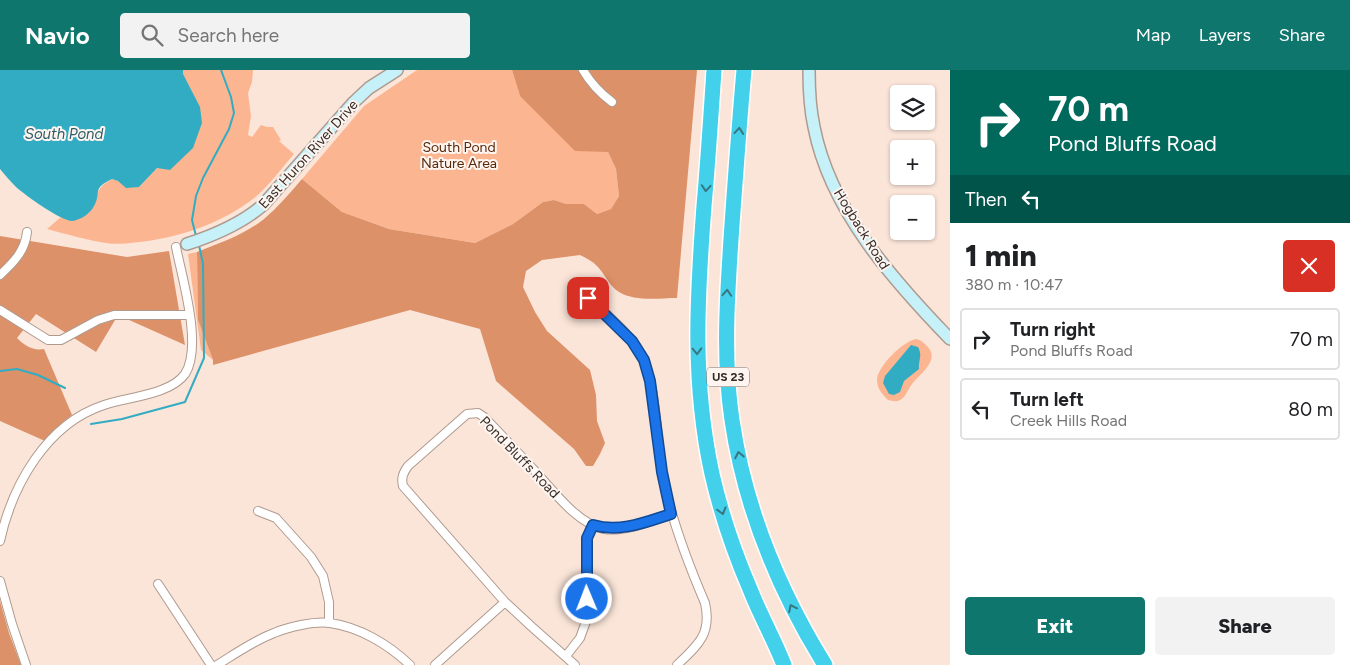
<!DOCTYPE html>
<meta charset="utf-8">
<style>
:root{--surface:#fff;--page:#f2f2f2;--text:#202124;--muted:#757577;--line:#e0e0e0;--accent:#0f766e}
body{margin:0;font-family:Figtree,sans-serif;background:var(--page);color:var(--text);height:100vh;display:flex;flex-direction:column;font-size:19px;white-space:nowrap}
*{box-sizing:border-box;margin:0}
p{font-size:16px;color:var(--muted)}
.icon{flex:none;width:28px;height:28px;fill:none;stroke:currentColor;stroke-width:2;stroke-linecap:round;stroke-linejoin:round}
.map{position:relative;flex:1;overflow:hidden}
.drawer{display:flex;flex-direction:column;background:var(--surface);width:400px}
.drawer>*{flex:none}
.guide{background:#00695c;color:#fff;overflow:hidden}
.controls{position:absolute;left:890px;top:15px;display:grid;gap:10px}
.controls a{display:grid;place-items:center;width:45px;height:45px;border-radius:5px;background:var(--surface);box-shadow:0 1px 4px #0004;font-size:25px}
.pin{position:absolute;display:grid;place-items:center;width:42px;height:42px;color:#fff;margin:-21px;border-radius:10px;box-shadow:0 2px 8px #0006}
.me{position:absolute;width:55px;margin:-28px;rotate:359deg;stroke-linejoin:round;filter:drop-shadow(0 0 4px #0008)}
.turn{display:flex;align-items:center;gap:18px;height:105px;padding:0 15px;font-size:22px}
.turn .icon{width:65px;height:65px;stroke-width:2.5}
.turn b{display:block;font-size:35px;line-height:42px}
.then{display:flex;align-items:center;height:48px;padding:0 15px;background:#0003;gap:10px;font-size:19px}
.round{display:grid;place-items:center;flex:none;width:52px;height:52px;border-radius:5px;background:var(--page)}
.overview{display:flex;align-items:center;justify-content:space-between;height:85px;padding:0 15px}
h1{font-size:30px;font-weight:800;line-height:38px}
.primary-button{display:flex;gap:10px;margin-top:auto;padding:10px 15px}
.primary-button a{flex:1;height:58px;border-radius:5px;background:var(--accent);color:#fff;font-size:20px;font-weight:800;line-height:58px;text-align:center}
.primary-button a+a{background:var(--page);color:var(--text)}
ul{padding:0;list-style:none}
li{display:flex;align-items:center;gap:15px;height:62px;margin:0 10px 8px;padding:0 5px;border:2px solid var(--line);border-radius:5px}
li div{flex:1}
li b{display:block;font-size:19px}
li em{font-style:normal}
header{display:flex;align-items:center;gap:30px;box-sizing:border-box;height:70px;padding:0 25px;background:var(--accent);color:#fff}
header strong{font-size:24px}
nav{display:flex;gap:28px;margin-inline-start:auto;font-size:18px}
.search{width:350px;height:45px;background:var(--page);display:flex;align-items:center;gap:12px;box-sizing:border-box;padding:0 18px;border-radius:5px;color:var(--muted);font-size:19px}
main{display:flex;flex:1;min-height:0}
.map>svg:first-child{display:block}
.green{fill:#fbb691}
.forest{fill:#dd9168}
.water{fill:#32acc3}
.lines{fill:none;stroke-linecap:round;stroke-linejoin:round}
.stream{stroke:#32acc3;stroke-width:2}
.minor-casing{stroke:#af9a8f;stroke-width:10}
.secondary-casing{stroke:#af9a8f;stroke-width:14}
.motorway-casing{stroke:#fff;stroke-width:18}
.minor{stroke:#fff;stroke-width:8}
.secondary{stroke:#c6f1f9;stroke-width:11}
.motorway{stroke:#42d0eb;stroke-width:15}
.oneway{stroke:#3a767f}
.route-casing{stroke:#114b97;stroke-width:12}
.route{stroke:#1a73e8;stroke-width:9}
.labels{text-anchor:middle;stroke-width:4;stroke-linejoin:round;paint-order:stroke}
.shield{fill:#fef5f1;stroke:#716864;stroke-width:1}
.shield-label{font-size:12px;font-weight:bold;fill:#342c27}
.park-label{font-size:14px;fill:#592808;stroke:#fef5f1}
.street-label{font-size:14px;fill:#342c27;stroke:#fef5f1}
.water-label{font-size:15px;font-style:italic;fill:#2c5d67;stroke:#fef5f1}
</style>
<header>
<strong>Navio</strong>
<div class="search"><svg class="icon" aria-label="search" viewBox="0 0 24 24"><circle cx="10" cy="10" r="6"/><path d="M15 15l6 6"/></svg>Search here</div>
<nav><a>Map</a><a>Layers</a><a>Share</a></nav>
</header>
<main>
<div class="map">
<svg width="950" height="595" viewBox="0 0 950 595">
<rect width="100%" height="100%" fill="#fbe5d9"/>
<path class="green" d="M 183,0 L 253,0 L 252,12 L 248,23 L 251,46 L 248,65 L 252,67 L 261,55 L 267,57 L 273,57 L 281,70 L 279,71 L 294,84 C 281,99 269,116 253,129 C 220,154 181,167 140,172 C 129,173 117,175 106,173 C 86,170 66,164 47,159 L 61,147 L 71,151 L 94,136 C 97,122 99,116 112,109 L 139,117 L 157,98 L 183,4 Z
M 417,0 L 512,0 L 520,26 L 608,82 L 616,99 L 619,126 L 611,139 L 597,144 L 584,134 L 566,134 L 554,130 L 543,132 L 513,154 L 475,173 L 389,159 L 342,142 L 302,109 L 364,36 Z
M 197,182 L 198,250 L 213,290 L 201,280 L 188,184 Z
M 916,269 C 921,270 923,272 926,275 C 942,289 920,304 912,314 C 908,319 906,327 900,330 C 896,332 892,331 888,330 C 883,325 877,319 877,310 C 877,297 903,271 916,269 Z"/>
<path class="forest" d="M 512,0 L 697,0 L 677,228 C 658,228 636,232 619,222 C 609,216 605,204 597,196 C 592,191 586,188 580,185 L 542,190 L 526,201 L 523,217 L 535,242 L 547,261 L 590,300 L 596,325 L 597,351 L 605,373 L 600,384 L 593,396 L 586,396 L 574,379 L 496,311 L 480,259 L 410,240 L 213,295 L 213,290 L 198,250 L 197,182 C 220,173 244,165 264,149 C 278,137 290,123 302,109 L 342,142 L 389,159 L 475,173 L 513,154 L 543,132 L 554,130 L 566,134 L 584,134 L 597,144 L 611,139 L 619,126 L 616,99 L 608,82 L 575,81 L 520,26 Z
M 0,166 L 127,187 L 169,181 L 185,275 L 118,245 L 96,282 L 36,244 L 17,268 C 25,276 33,281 44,279 L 72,345 L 62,353 L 45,371 L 0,351 Z
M 0,531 L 9,563 L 21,595 L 0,595 Z"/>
<path class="water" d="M 0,0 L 183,0 L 183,4 L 200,37 L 202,53 L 193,78 L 170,100 L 157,98 L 139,117 L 126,118 L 118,111 L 112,109 C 91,119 102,122 94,136 C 90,144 80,150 72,151 C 61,151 25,125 16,117 C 10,111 5,105 0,99 Z
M 911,275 L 918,277 C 923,286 918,290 919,299 L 904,311 L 900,322 L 894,325 L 889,324 L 883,313 L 885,306 Z"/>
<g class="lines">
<path class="stream" d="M 196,166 L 192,150 L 196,126 L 203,108 L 229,59 L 234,43 L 231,27 L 221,0
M 0,301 L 17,299 L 38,305 L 65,318
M 91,354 L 122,349 L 185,332 L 204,288 L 203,194 L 199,175"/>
<defs>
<path id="minor" d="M 583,0 C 591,14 600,23 612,32
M 0,205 C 14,192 25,181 27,162
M 579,219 C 601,240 630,261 643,289 C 657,318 656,370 662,402 C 670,447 687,491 705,533 C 712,564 698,575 677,595
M 0,240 L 48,270 L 61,270 L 98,250 L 114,245 L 190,245
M 258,441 L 276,448 L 311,487 L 323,506 L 329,532 L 329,553
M 0,471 C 12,416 46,354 104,335 C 127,327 170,325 185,304 C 203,276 182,208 176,177
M 0,511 L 12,554 L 26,595
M 158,514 L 211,595
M 566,586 L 580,568 L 588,546 L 586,477 L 587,468 L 593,455
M 217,595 C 235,584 253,571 274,563 C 288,557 314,551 330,553 C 359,557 388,574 410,595
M 435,595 L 505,532
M 575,595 L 532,557 L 505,532 L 403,416 C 401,408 403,403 408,396 L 467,344 L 478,343 L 484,347 C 501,364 517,382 534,400 C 552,419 577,454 604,459 C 626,462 651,451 671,444"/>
<path id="secondary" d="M 809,0 C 809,19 810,39 814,57 C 830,140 893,210 950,269
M 187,174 C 215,165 241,154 263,135 L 354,32 L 369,18 L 397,0"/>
<path id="motorway" d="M 714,0 C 711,45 708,91 704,136 C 697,229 692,312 712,404 C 721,443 734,482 750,519 C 760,545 774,569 784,595
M 744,0 C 739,56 735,113 731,169 C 727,230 723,290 732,350 C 745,439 778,519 825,595"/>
</defs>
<use href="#minor" class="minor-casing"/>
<use href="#secondary" class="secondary-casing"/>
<use href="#motorway" class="motorway-casing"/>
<use href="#minor" class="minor"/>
<use href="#secondary" class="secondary"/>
<use href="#motorway" class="motorway"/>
</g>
<defs><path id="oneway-chevron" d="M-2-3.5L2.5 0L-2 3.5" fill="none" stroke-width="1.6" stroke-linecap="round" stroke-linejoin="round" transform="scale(1.25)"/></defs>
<g class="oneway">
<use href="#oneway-chevron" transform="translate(739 61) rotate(-85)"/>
<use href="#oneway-chevron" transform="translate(706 118) rotate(94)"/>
<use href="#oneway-chevron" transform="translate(727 223) rotate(-86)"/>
<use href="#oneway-chevron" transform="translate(697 281) rotate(88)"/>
<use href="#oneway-chevron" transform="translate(739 385) rotate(-101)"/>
<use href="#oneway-chevron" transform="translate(722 441) rotate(74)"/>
<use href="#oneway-chevron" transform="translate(792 538) rotate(-116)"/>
</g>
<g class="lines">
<defs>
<path id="route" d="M 587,529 L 587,468 L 593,455 C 620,463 646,452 671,444 L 662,402 L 650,311 L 644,290 L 632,271 L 588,228"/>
</defs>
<use href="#route" class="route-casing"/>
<use href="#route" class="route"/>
</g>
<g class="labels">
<rect class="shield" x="707" y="297.5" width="42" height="19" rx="4"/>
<g class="shield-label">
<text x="728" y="311">US 23</text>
</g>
<g class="park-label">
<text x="459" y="82">South Pond<tspan x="459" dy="16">Nature Area</tspan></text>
</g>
<g class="street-label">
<text transform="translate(308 84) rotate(-48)" y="5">East Huron River Drive</text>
<text transform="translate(862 159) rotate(58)" y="5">Hogback Road</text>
<text transform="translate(520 387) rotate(46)" y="5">Pond Bluffs Road</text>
</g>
<g class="water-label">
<text x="64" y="69">South Pond</text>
</g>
</g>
</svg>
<div class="controls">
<a><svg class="icon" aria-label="layers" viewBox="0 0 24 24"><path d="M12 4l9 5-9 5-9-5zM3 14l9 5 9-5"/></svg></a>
<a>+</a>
<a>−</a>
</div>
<div class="pin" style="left:588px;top:228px;background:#d93025"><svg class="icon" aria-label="arrive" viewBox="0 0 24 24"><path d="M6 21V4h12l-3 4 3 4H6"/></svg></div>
<svg class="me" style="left:587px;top:529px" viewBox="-20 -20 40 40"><circle r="17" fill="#1a73e8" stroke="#fff" stroke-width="3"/><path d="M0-11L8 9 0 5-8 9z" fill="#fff"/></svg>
</div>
<section class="drawer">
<div class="guide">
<div class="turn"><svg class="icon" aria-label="right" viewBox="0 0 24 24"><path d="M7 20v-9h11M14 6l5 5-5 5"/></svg><div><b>70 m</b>Pond Bluffs Road</div></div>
<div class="then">Then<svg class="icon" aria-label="left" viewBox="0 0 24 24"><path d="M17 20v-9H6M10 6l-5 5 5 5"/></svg></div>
</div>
<div class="overview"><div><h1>1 min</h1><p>380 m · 10:47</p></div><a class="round" style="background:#d93025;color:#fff"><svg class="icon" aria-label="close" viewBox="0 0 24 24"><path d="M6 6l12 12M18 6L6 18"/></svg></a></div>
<ul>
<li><svg class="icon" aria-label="right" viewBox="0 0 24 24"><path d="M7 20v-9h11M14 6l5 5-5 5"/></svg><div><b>Turn right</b><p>Pond Bluffs Road</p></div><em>70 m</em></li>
<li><svg class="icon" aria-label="left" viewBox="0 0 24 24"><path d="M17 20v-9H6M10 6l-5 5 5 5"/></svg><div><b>Turn left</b><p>Creek Hills Road</p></div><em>80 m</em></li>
</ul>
<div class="primary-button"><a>Exit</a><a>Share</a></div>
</section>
</main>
